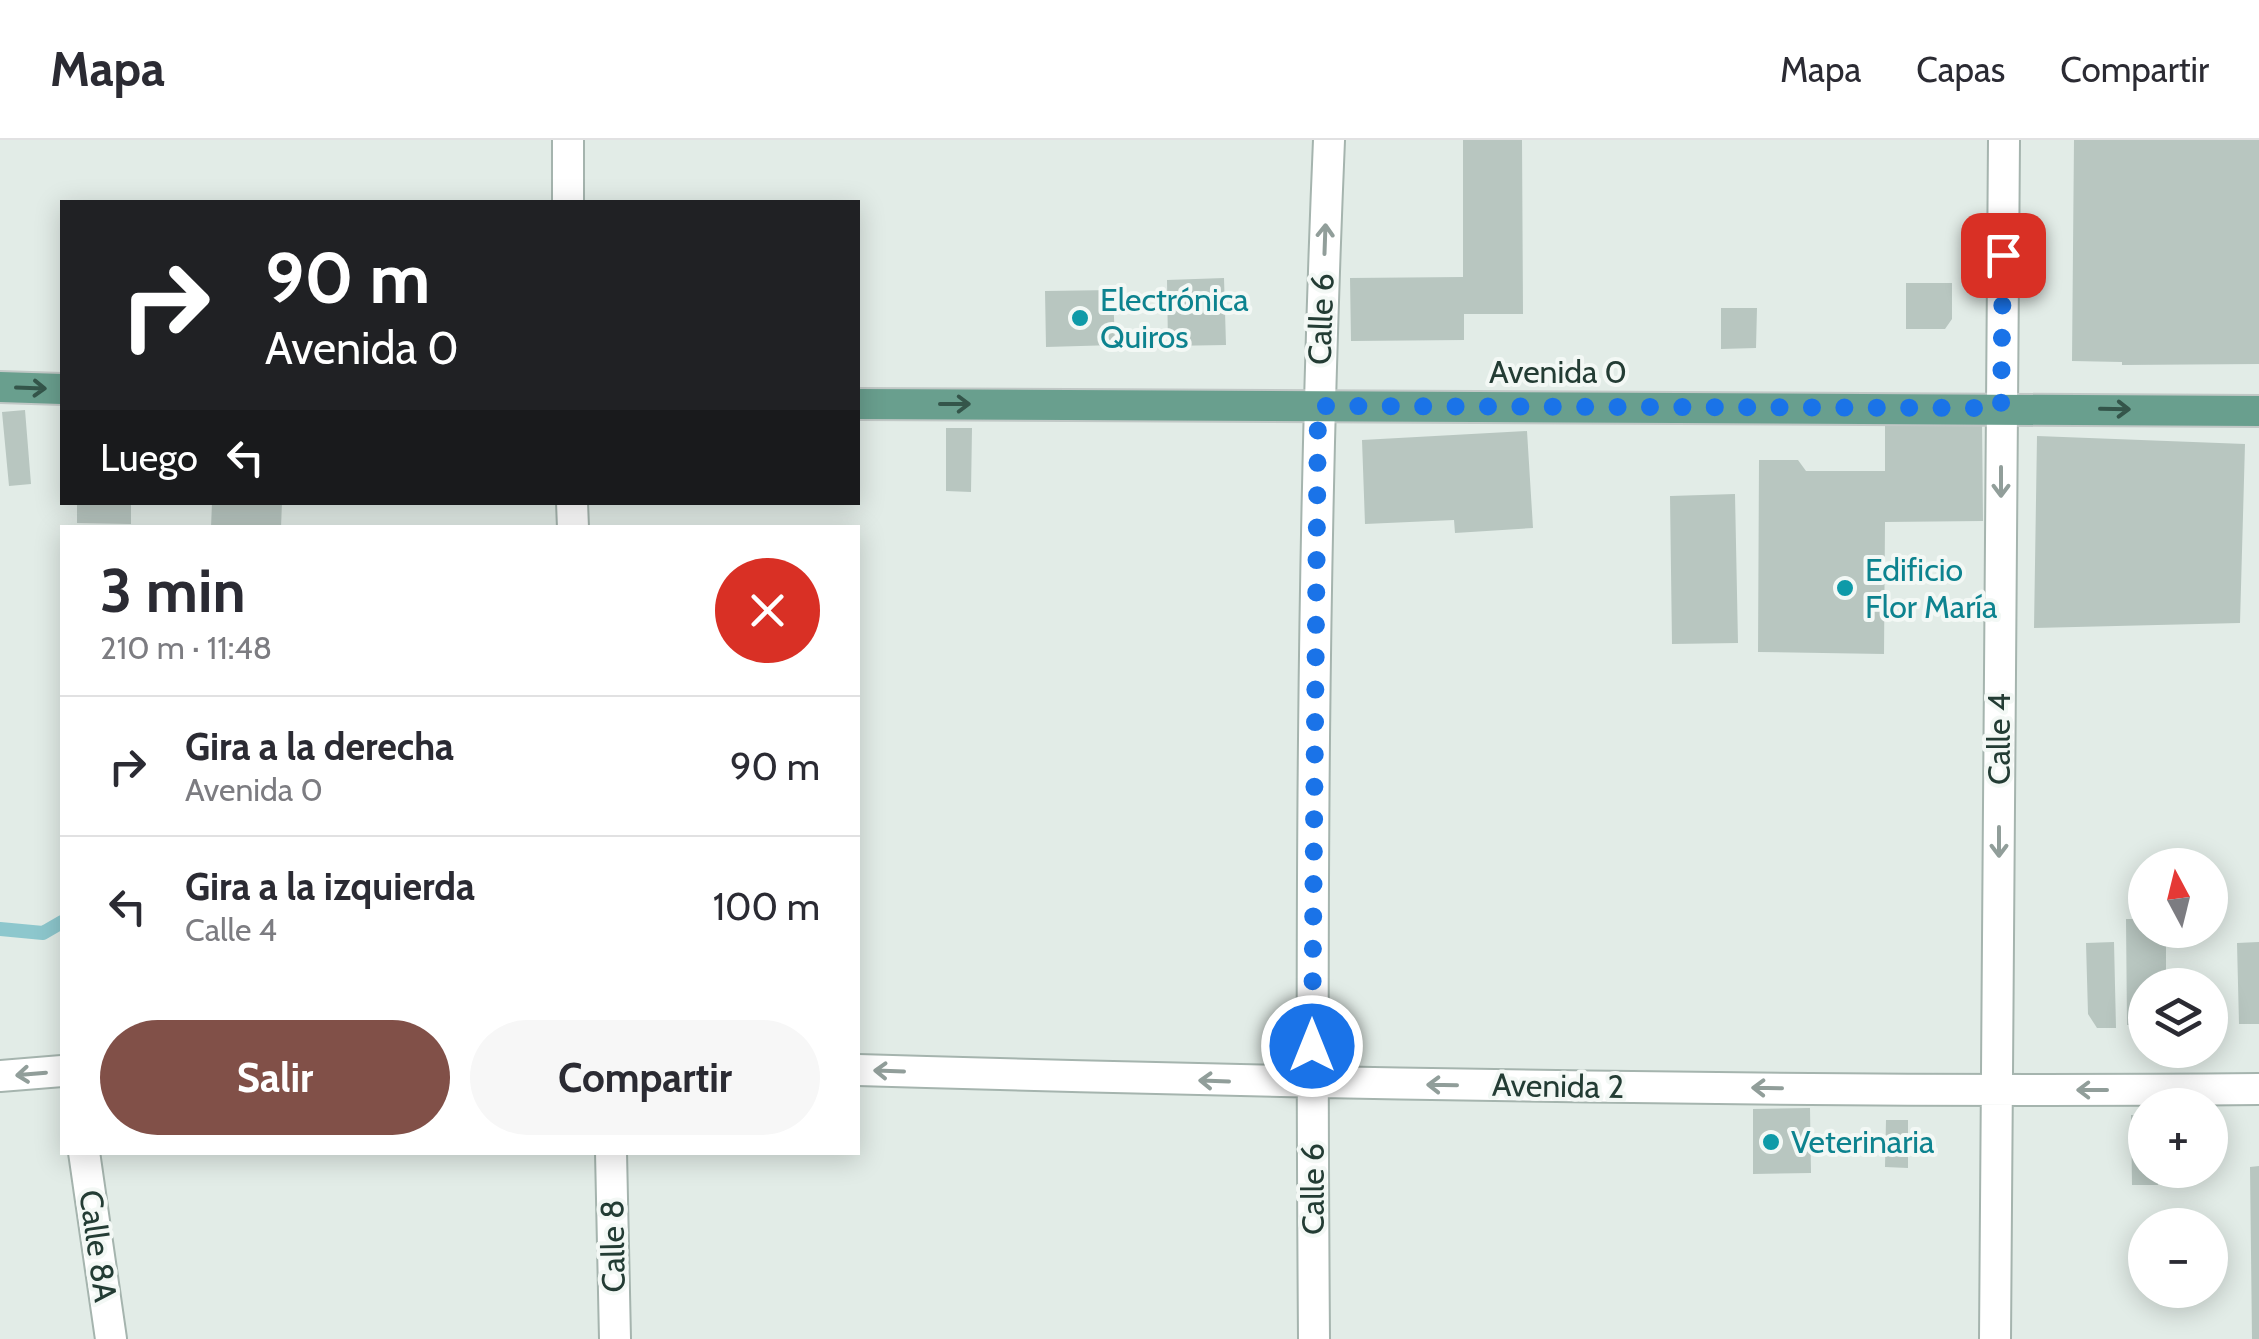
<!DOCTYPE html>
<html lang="es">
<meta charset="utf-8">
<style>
:root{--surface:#fff;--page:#f7f7f7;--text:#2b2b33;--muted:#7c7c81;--line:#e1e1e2;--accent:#815048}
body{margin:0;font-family:Cabin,sans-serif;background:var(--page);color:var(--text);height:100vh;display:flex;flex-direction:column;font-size:38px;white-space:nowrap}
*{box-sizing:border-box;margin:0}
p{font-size:32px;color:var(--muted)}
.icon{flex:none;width:55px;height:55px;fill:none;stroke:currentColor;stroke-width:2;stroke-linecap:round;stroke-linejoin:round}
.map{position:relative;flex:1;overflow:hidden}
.panel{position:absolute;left:60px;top:385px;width:800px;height:630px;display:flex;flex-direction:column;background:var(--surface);border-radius:0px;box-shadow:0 5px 25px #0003}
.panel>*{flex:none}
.top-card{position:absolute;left:60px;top:60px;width:800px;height:305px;border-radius:0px;box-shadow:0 5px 25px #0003;background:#202124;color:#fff;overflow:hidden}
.needle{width:65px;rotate:353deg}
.controls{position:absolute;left:2128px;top:708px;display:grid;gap:20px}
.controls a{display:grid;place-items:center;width:100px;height:100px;border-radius:50%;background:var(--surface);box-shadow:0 5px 25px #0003;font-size:50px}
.pin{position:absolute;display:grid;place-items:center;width:85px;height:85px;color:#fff;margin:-42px;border-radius:20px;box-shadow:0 5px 15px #0006}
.me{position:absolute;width:110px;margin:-55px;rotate:0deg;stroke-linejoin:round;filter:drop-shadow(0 0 8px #0008)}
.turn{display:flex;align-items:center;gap:35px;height:210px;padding:0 40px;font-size:45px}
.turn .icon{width:130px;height:130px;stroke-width:2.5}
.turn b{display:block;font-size:70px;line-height:85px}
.then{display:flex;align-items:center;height:95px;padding:0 40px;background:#0003;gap:20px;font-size:38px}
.round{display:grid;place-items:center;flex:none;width:105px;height:105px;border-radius:52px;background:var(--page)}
.overview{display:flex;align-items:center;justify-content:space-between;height:170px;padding:0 40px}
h1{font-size:60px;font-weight:700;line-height:75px}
.cta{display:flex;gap:20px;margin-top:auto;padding:20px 40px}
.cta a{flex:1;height:115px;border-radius:60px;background:var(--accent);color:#fff;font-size:40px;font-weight:700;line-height:115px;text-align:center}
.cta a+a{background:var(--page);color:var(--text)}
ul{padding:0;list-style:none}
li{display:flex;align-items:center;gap:30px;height:140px;padding:0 40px;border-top:2px solid var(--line)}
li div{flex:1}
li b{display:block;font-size:38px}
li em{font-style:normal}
header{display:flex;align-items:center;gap:60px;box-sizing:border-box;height:140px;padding:0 50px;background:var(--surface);border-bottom:2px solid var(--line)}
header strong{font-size:48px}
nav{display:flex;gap:55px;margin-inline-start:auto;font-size:35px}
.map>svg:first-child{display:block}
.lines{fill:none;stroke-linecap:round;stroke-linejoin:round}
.stream{stroke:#8dc7cd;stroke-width:14}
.building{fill:#b8c6c0}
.minor-casing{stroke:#a5b4ae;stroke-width:34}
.major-casing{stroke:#c1c8c6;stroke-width:34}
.minor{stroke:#fff;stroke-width:30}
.major{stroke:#699f8e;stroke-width:30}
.oneway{stroke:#919e9a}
.oneway2{stroke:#34554a}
.route{stroke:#1a73e8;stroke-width:18;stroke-dasharray:0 32.4}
.culture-dot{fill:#0f9aa8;stroke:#f3f8f5;stroke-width:4}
.labels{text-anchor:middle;stroke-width:8;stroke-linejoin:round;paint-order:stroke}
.culture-label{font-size:32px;fill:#0d838f;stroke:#f3f8f5;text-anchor:start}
.street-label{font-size:32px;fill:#233c34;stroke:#f3f8f5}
</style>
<header>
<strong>Mapa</strong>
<nav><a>Mapa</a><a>Capas</a><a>Compartir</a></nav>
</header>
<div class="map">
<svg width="2259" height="1199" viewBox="0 0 2259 1199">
<rect width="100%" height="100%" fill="#e2ece7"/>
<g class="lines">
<path class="stream" d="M 0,789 L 43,793 L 62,782"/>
</g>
<path class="building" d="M 1463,0 L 1522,0 L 1523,174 L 1464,174 L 1464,200 L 1351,201 L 1350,138 L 1463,137 Z
M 2074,0 L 2259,0 L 2259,224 L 2122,225 L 2122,222 L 2072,221 Z
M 1224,138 L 1226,205 L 1168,206 L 1167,140 Z
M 1906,143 L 1952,143 L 1952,179 L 1945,189 L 1906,189 Z
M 1113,150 L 1115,205 L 1046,207 L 1045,151 Z
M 1721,168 L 1757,168 L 1756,208 L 1721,209 Z
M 25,270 L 31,344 L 9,346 L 2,272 Z
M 1982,280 L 1983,381 L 1885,382 L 1884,514 L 1758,512 L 1759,320 L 1798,320 L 1806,331 L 1885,331 L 1885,281 Z
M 946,288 L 972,288 L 971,352 L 946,351 Z
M 1527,291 L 1533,388 L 1455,393 L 1454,380 L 1365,384 L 1362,300 Z
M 2037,296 L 2245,304 L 2240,483 L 2034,488 Z
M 1735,354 L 1738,503 L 1672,504 L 1670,356 Z
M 77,362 L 131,362 L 131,384 L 77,383 Z
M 212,362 L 282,362 L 281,388 L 211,388 Z
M 2126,779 L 2145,779 L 2145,790 L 2166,790 L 2166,845 L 2145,845 L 2145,885 L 2127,885 Z
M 2114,802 L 2116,888 L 2097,888 L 2088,874 L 2086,803 Z
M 2259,802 L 2259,884 L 2239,884 L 2237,803 Z
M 1810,968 L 1811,1033 L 1753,1034 L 1753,969 Z
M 2131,975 L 2145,975 L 2145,1030 L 2158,1030 L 2158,1045 L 2132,1045 Z
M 1886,980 L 1908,980 L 1908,1028 L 1885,1027 Z
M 2259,1026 L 2259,1199 L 2252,1199 L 2250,1027 Z"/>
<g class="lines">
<defs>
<path id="minor" d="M 568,62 L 568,0
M 572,362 L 573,388
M 858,930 C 1325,944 1792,953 2259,949
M 0,936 L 62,931
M 84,1012 L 111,1199
M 611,1012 L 615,1199
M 1314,1199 C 1311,799 1312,399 1329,0
M 1995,1199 L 2004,0"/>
<path id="major" d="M 0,247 L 62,249
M 858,264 L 2259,271"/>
</defs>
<use href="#minor" class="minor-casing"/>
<use href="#major" class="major-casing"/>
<use href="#minor" class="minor"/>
<use href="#major" class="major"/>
</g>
<defs><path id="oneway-shaft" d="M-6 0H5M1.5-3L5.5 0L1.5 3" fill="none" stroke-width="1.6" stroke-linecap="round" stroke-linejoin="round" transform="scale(2.5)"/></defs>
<g class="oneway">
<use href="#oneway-shaft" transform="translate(1325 99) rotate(-88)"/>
<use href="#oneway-shaft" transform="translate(2001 342) rotate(90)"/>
<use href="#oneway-shaft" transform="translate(1999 702) rotate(90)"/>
<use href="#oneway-shaft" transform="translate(889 931) rotate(-178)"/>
<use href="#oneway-shaft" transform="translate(31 934) rotate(175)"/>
<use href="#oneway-shaft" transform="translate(1214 941) rotate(-178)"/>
<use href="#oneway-shaft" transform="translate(1442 945) rotate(-179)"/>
<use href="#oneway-shaft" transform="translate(1767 948) rotate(-179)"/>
<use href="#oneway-shaft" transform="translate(2092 950) rotate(180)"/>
</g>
<g class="oneway2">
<use href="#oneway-shaft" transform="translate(31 248) rotate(2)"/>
<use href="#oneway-shaft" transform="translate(955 264)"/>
<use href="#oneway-shaft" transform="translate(2115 269) rotate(1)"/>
</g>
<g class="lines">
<path class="route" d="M 1312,906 L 1318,266 L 2001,268 L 2003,115"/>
</g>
<g class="culture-dot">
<circle cx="1080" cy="178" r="10"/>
<circle cx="1845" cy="448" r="10"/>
<circle cx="1771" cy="1002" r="10"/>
</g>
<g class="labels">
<g class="culture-label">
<text x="1100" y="171">Electrónica<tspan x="1100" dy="37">Quiros</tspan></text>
<text x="1865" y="441">Edificio<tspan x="1865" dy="37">Flor María</tspan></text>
<text x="1791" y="1013">Veterinaria</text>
</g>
<g class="street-label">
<text transform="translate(1321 179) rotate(-88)" y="11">Calle 6</text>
<text x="1558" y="243">Avenida 0</text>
<text transform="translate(1999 599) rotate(-90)" y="11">Calle 4</text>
<text transform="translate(1558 946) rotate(1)" y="11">Avenida 2</text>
<text transform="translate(1313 1049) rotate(-90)" y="11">Calle 6</text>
<text transform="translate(98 1106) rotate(82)" y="11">Calle 8A</text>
<text transform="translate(613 1106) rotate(-91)" y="11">Calle 8</text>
</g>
</g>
</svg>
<div class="controls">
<a><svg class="needle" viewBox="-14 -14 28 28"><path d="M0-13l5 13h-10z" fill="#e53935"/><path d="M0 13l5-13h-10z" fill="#7c7c81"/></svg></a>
<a><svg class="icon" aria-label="layers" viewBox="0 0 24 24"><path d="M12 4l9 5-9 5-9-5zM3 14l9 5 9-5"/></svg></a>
<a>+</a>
<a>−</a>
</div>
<div class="pin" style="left:2003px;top:115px;background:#d93025"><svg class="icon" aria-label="arrive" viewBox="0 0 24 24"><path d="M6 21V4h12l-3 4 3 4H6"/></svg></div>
<svg class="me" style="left:1312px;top:906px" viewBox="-20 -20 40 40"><circle r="17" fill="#1a73e8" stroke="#fff" stroke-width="3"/><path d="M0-11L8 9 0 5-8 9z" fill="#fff"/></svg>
<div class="top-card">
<div class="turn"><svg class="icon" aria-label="right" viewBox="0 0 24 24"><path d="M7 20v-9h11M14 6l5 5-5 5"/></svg><div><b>90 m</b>Avenida 0</div></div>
<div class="then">Luego<svg class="icon" aria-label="left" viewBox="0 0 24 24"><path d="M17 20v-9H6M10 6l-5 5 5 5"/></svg></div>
</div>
<section class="panel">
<div class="overview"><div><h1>3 min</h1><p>210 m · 11:48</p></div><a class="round" style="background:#d93025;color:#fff"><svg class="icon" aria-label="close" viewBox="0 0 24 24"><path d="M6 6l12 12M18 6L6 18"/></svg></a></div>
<ul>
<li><svg class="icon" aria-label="right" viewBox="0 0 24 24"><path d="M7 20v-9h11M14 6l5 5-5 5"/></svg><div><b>Gira a la derecha</b><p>Avenida 0</p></div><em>90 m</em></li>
<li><svg class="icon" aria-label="left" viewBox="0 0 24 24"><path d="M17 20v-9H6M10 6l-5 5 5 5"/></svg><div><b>Gira a la izquierda</b><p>Calle 4</p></div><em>100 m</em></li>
</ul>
<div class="cta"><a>Salir</a><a>Compartir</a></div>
</section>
</div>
